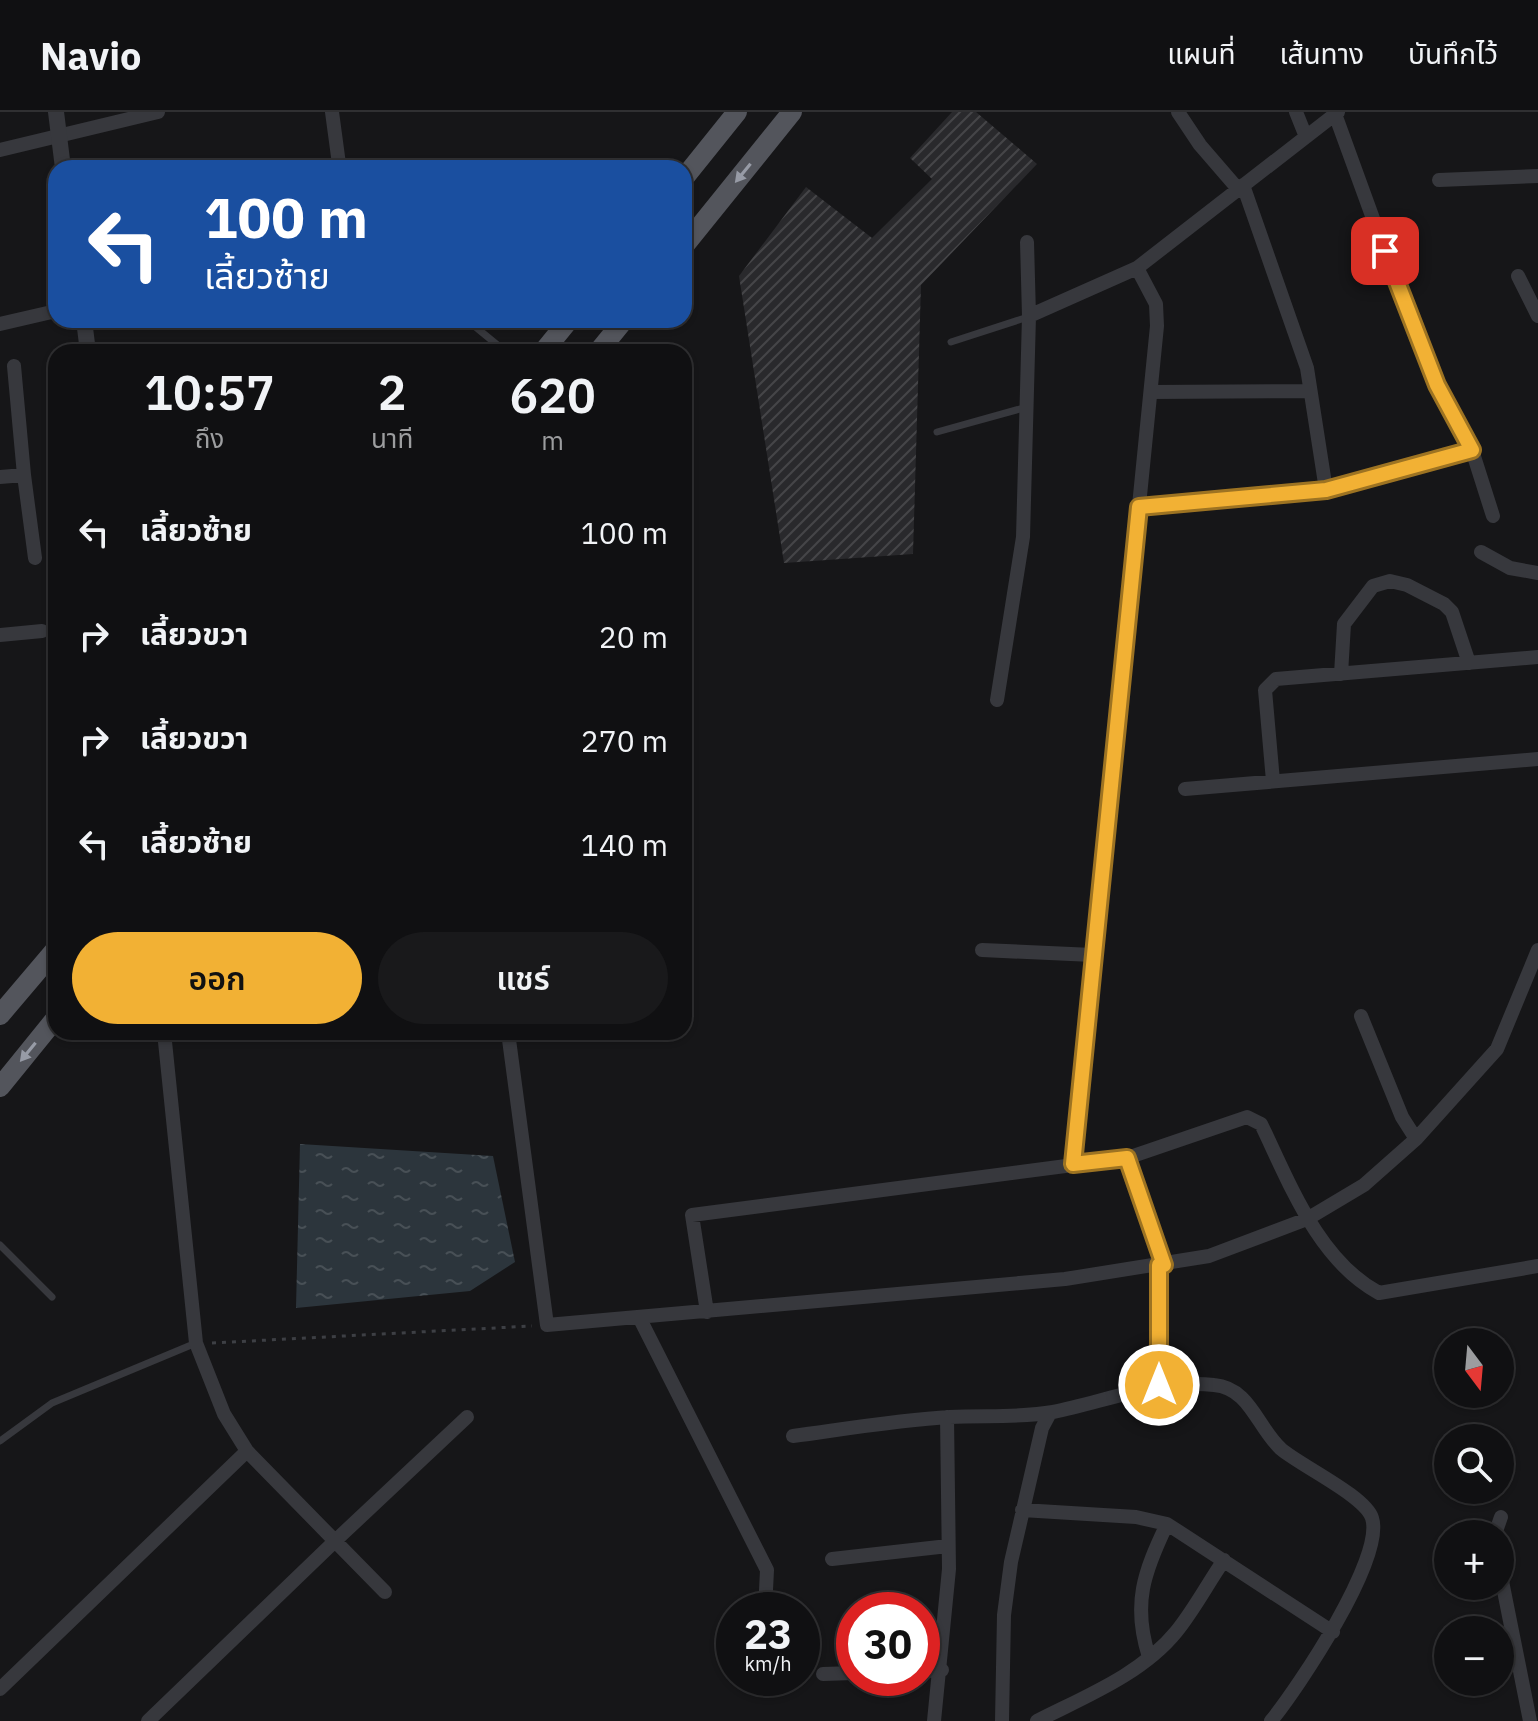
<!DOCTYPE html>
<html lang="th">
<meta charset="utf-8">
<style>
:root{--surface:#101012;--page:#19191b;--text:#f1f3f6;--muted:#9c9d9f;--line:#303032;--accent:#f2b134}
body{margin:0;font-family:"IBM Plex Sans","Noto Sans Thai",sans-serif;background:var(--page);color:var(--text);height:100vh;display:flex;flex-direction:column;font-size:30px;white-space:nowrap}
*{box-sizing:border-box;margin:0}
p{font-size:26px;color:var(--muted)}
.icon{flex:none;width:44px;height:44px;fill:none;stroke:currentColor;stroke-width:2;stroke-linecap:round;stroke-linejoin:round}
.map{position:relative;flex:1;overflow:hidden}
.panel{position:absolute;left:48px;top:232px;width:644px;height:696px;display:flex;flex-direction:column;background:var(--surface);border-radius:24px;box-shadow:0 2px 6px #0004,0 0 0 2px var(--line)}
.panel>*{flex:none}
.hud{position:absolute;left:48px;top:48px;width:644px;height:168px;border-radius:24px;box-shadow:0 2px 6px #0004,0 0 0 2px var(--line);background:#1a4fa0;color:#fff;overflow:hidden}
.needle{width:52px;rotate:164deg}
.buttons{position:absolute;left:1434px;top:1216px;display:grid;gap:16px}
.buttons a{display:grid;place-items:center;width:80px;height:80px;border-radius:50%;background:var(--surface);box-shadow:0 2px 6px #0004,0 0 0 2px var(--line);font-size:40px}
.speed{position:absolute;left:716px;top:1480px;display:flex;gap:16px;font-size:40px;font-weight:700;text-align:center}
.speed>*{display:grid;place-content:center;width:104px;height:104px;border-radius:50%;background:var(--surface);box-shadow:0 2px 6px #0004,0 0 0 2px var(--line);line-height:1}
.speed small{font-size:20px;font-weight:400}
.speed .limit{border:12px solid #d22;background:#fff;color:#111}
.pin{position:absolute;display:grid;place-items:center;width:68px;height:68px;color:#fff;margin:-34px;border-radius:16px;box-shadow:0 4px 12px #0006}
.me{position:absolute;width:88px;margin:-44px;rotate:0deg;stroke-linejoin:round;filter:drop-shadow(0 0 6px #0008)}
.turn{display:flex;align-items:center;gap:28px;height:168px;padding:0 24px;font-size:36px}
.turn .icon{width:104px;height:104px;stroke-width:2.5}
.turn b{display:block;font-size:56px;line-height:68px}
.eta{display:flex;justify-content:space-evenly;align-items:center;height:136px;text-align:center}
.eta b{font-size:48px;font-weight:600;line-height:56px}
.primary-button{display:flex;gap:16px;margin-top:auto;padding:16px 24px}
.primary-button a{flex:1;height:92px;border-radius:48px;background:var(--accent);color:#111;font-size:32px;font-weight:600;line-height:92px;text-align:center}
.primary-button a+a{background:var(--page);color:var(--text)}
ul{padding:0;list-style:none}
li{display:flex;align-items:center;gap:24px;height:104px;padding:0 24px}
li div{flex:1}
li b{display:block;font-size:30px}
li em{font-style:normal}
header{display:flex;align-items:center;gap:48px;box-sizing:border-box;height:112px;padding:0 40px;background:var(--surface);border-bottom:2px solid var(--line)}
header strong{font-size:38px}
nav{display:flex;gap:44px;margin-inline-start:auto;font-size:28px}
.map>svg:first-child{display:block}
.water{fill:url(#water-ripples)}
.building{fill:url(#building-hatch)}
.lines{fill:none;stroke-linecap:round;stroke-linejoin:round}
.path{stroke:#3d3f44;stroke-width:3;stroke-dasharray:4 6;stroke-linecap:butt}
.service{stroke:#37383d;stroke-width:7}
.minor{stroke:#37383d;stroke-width:14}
.tertiary{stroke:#37383d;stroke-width:16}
.primary{stroke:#53555c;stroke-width:20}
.oneway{fill:#979ba6}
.route-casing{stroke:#9d7322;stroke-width:20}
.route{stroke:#f2b134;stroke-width:14}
</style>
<header>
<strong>Navio</strong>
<nav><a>แผนที่</a><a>เส้นทาง</a><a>บันทึกไว้</a></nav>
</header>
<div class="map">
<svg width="1538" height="1609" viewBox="0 0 1538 1609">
<defs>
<pattern id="water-ripples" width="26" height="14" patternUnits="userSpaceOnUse" patternTransform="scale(2)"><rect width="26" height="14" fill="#2c353c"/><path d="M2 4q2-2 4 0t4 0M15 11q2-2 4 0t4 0" fill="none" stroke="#485056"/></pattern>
<pattern id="building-hatch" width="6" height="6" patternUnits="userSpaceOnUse" patternTransform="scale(2)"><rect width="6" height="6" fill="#29292c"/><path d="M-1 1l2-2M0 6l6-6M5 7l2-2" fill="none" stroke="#454548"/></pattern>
</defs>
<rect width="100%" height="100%" fill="#161618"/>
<path class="water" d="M 300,1032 L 493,1044 L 515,1150 L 470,1179 L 296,1196 Z"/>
<path class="building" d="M 952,0 L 976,0 L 1037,52 L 921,173 L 913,442 L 784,451 L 739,164 L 806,75 L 872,126 L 932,67 L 910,46 Z"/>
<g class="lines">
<path class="path" d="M 212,1231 L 532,1214"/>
<path class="service" d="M 467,208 L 506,240
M 951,230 L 1028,205
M 937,320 L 1027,295
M 0,1133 L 52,1185
M 0,1329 L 52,1291 L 196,1231"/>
<path class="minor" d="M 332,0 L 339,52
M 1178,0 L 1200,33 L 1238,77
M 1296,0 L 1306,25
M 1335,2 L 1415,222 L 1437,273 L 1472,338 L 1493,404
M 0,38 L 158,0
M 1439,68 L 1538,64
M 1243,73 L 1307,256 L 1326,378
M 1518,164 L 1538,204
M 1029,204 L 1137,156 L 1338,0
M 0,212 L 56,199
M 14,254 L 24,363
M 1151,280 L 1310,279
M 0,365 L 24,363 L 35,446
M 1139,395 L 1326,378 L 1472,338
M 1481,440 L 1510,456 L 1538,461
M 0,523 L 42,519
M 1341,562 L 1344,512 L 1373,474 L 1390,469 L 1407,473 L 1444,492 L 1452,500 L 1469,551
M 997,588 L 1023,425 L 1029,204 L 1027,130
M 1273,669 L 1265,578 L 1276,567 L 1538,545
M 1185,677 L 1538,647
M 982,838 L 1093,843
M 1361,904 L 1402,1005 L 1416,1027
M 164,920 L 196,1231 L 224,1302 L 247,1339
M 508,920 L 547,1213 L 1065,1167 L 1209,1144 L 1307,1107 L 1364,1073 L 1416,1027 L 1497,937 L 1538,838
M 1127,1046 L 1164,1153
M 1073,1052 L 1157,214 L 1156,192 L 1137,156
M 1159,1153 L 1159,1273
M 707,1200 L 692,1103 L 1127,1046 L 1247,1005 L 1261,1012 C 1290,1072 1318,1148 1379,1181 L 1538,1154
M 639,1205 L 767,1458 L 765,1498
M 793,1324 C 845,1317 898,1308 950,1305 C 984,1303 1020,1306 1053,1300 C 1107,1289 1158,1267 1214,1273 C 1250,1276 1257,1315 1281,1337 C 1301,1354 1365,1384 1372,1406 C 1385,1446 1298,1576 1271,1609
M 1022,1398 L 1136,1405 L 1167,1412 L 1333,1520
M 1495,1422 L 1501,1405
M 832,1447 L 948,1434
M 1500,1459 L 1530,1609
M 385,1480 L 335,1429 L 467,1305
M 1149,1545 C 1132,1492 1144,1460 1167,1412
M 922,1559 L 942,1558
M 823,1562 L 854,1561
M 0,1577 L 247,1339 L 335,1429 L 148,1609
M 934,1609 L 949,1457 L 947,1305
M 1002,1609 L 1004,1503 L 1011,1450 L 1042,1316 L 1050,1301
M 1037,1609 C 1084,1585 1142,1562 1176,1520 C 1194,1498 1208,1471 1224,1448"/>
<path class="tertiary" d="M 56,0 L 63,56
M 84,208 L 88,240"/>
<path class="primary" d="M 684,66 L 737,0
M 684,134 L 792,0
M 543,240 L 569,208
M 598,240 L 624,208
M 0,903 L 56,837
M 0,975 L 56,906"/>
</g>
<defs><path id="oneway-solid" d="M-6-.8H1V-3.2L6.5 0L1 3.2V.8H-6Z" transform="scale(2)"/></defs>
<g class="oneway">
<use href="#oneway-solid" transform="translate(743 61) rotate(129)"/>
<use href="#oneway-solid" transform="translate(28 940) rotate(129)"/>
</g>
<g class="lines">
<defs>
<path id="route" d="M 1159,1273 L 1159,1153 L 1164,1153 L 1127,1046 L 1073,1052 L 1139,395 L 1326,378 L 1472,338 L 1437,273 L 1385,139"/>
</defs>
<use href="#route" class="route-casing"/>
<use href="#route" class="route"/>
</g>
</svg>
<div class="buttons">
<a><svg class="needle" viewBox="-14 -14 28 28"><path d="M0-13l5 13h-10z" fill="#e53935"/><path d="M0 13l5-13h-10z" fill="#9c9d9f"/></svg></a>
<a><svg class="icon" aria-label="search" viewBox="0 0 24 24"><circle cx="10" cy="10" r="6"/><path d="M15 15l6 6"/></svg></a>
<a>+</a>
<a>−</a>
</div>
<div class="speed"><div>23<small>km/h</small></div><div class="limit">30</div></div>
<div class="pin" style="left:1385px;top:139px;background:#d93025"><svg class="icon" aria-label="arrive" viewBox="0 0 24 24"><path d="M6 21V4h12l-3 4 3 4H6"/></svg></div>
<svg class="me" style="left:1159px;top:1273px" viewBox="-20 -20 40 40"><circle r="17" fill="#f2b134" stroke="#fff" stroke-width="3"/><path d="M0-11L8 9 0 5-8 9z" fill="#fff"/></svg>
<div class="hud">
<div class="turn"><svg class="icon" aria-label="left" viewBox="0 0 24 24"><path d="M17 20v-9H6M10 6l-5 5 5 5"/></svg><div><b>100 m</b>เลี้ยวซ้าย</div></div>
</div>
<section class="panel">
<div class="eta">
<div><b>10:57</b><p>ถึง</p></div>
<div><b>2</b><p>นาที</p></div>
<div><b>620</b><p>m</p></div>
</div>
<ul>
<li><svg class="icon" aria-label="left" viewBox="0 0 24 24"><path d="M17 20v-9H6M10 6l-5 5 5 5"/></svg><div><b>เลี้ยวซ้าย</b></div><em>100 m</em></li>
<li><svg class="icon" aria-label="right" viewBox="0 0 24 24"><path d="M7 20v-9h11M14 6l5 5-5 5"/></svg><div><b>เลี้ยวขวา</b></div><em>20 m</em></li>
<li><svg class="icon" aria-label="right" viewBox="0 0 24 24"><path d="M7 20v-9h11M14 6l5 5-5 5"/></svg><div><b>เลี้ยวขวา</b></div><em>270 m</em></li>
<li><svg class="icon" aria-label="left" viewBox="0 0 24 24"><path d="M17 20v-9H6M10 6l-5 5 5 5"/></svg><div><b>เลี้ยวซ้าย</b></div><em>140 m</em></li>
</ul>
<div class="primary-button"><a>ออก</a><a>แชร์</a></div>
</section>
</div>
